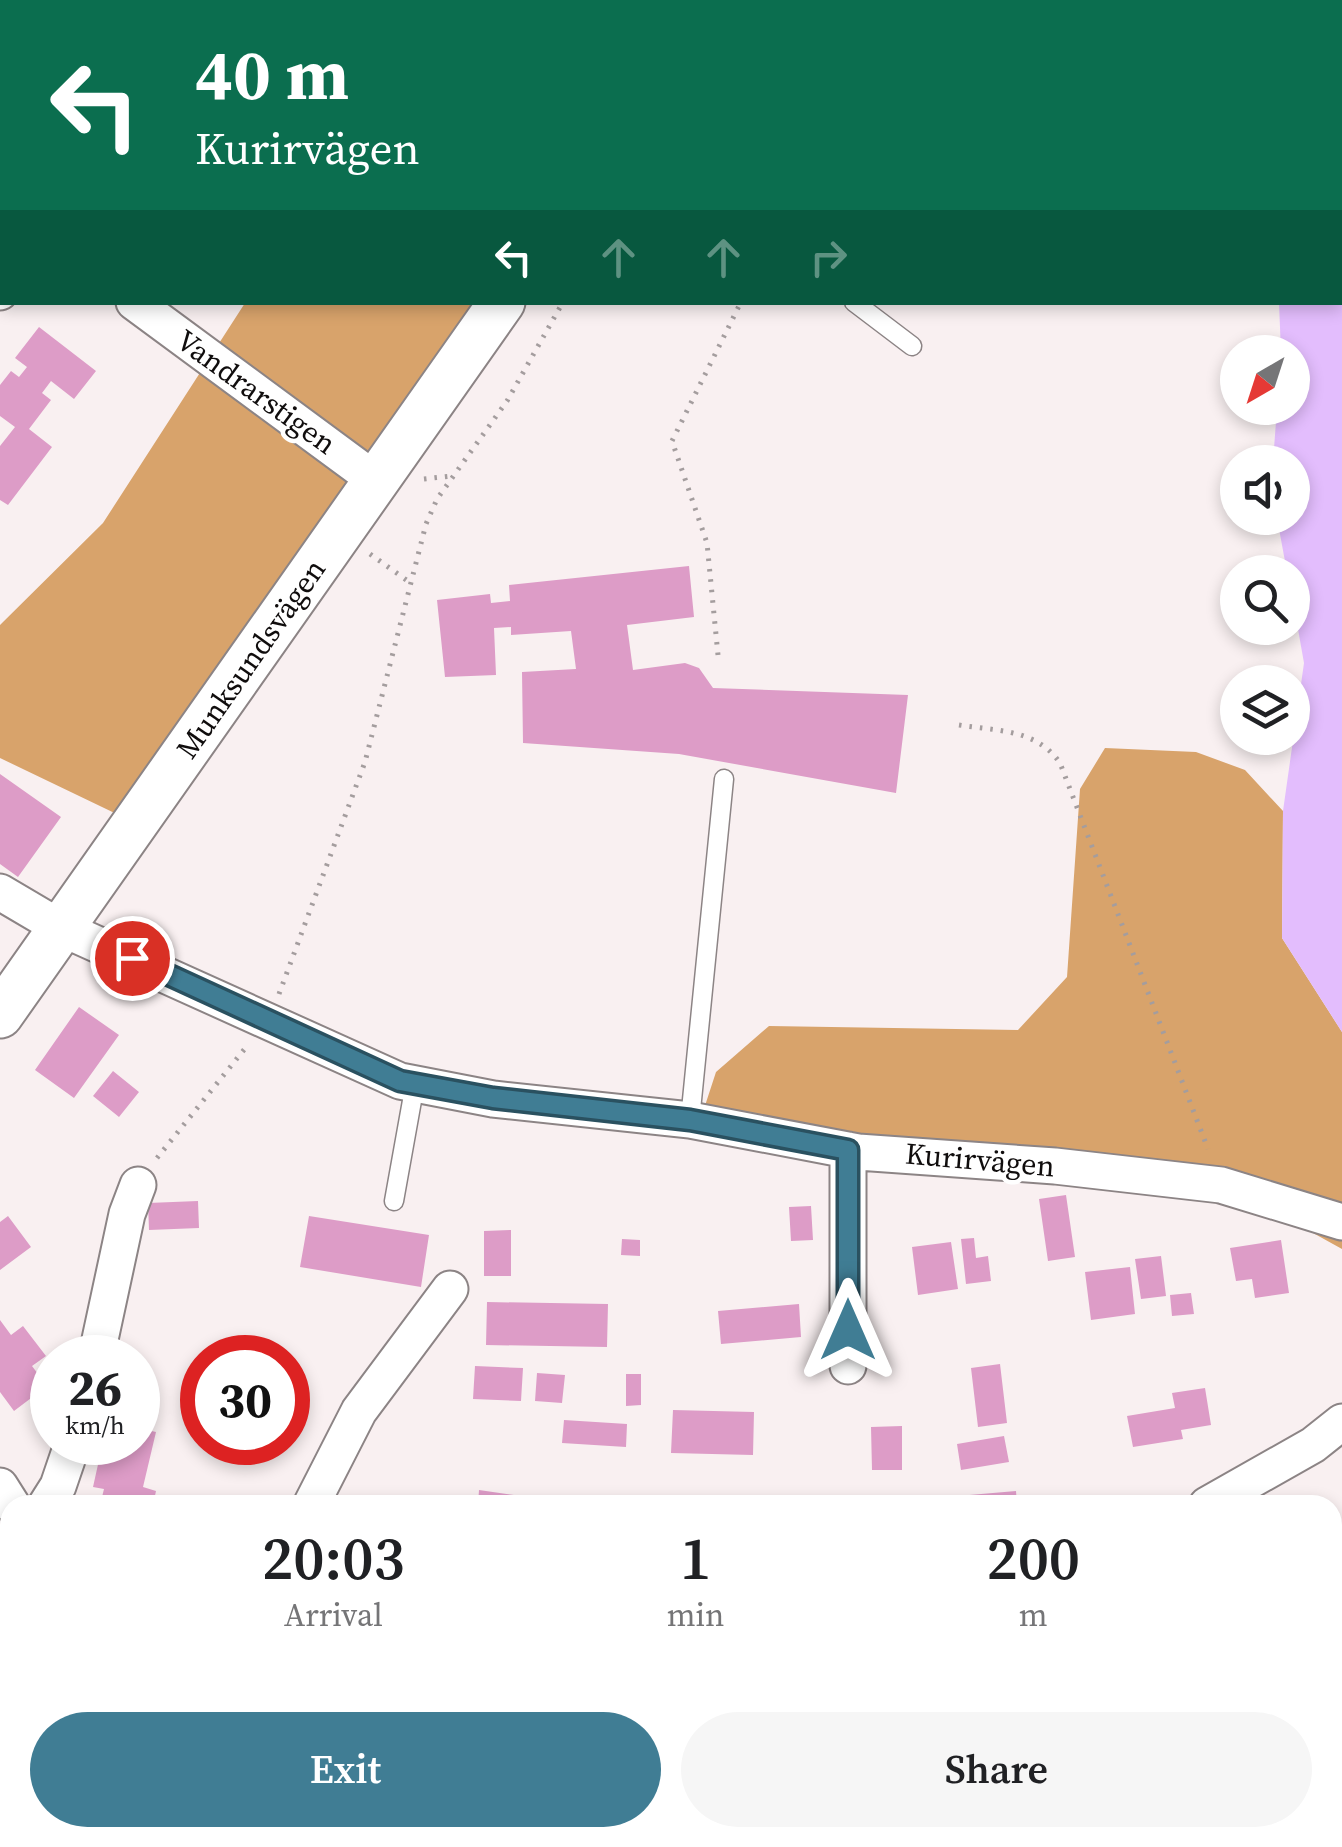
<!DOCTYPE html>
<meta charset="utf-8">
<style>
:root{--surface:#fff;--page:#f6f6f6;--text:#202124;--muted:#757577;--accent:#407d94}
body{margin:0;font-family:"Source Serif 4",serif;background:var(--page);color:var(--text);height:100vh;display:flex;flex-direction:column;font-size:38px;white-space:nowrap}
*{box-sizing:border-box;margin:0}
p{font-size:32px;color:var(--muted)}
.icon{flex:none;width:55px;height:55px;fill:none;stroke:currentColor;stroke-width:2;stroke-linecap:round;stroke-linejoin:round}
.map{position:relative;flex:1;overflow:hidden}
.side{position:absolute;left:0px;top:1495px;width:1342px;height:352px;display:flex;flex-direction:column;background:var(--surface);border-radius:30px 30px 0 0;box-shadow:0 5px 15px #0003}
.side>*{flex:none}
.banner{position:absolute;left:0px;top:0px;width:1342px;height:305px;box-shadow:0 5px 15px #0003;background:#0b6e4f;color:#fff;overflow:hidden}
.needle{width:65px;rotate:219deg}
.buttons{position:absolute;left:1220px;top:335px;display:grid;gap:20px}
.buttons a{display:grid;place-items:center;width:90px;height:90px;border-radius:50%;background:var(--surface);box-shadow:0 5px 15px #0003;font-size:50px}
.speed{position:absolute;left:30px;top:1335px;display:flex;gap:20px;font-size:50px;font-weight:700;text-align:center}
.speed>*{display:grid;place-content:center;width:130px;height:130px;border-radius:50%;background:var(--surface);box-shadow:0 5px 15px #0003;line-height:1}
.speed small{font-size:25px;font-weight:400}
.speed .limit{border:15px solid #d22;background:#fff;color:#111}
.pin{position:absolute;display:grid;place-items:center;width:85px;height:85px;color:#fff;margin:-42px;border:5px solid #fff;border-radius:50%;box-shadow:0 2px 10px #0007}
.me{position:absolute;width:110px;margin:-55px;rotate:0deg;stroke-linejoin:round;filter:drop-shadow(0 0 8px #0008)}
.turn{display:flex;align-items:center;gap:35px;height:210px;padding:0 30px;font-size:45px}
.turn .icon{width:130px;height:130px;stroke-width:2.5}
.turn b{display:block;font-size:70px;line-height:85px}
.lanes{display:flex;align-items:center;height:95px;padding:0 30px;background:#0003;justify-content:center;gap:50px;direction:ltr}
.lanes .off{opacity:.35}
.eta{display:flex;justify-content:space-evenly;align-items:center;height:170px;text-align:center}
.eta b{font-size:60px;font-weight:600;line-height:70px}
.button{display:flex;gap:20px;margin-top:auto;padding:20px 30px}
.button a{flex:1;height:115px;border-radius:60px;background:var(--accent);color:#fff;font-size:40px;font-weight:600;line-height:115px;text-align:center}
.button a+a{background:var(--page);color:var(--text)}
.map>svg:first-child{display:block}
.forest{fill:#d8a36b}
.water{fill:#e3bdfd}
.building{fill:#dd9cc7}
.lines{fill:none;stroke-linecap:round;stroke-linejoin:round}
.service-casing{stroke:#8c8485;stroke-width:21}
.minor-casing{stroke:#8c8485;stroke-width:39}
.tertiary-casing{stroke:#8c8485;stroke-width:49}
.path{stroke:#a49d9e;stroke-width:5;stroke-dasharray:2.5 8;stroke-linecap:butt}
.service{stroke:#fff;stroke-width:18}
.minor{stroke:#fff;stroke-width:35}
.tertiary{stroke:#fff;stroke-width:45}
.route-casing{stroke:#2a5160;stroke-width:25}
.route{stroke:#407d94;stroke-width:18}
.labels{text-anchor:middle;stroke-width:9;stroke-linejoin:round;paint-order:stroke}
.street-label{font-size:30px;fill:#100d0d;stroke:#fff}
</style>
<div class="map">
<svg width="1342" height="1847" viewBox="0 0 1342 1847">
<rect width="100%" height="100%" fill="#f9f0f1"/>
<path class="forest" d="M 441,0 L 731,0 L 439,2 Z
M 245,303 L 518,303 L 152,831 L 0,758 L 0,625 L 103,523 Z
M 1105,748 L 1196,752 L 1245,770 L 1283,811 L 1282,938 L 1342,1032 L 1342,1249 L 1295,1223 L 1223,1201 L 699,1124 L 716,1072 L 769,1026 L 1018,1030 L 1067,977 L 1080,789 Z
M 212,1838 L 482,1838 L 483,1847 L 209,1847 Z"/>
<path class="water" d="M 1269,0 L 1342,0 L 1342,1032 L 1282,938 L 1283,811 L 1304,663 L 1293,601 L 1292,572 L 1287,572 L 1277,518 L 1292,518 L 1292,462 L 1273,462 L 1277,408 L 1292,408 L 1292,352 L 1281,352 L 1279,303 L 1340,302 L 1340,2 L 1266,2 Z"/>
<path class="building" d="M 39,327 L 96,371 L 74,399 L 51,381 L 42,393 L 51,400 L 29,429 L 52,447 L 8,505 L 0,500 L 0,446 L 15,427 L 0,416 L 0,385 L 11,371 L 19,377 L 27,367 L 15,358 Z
M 689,566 L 694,617 L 627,625 L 633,670 L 685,663 L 699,668 L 713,688 L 908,695 L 896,793 L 679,754 L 523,743 L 522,672 L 576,669 L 571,631 L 511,635 L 511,627 L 494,628 L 496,675 L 445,677 L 437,600 L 490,594 L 491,603 L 510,601 L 509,585 Z
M 0,774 L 61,817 L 18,877 L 0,864 Z
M 79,1007 L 119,1035 L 74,1098 L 35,1070 Z
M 113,1071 L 139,1092 L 119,1117 L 93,1096 Z
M 1066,1195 L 1075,1257 L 1048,1261 L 1039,1199 Z
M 198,1201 L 199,1228 L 149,1230 L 148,1203 Z
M 811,1206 L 813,1240 L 791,1241 L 789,1207 Z
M 8,1216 L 31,1247 L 0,1270 L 0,1222 Z
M 309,1216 L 429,1235 L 421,1287 L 300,1267 Z
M 511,1230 L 511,1276 L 484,1276 L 484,1231 Z
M 974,1238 L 976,1258 L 988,1256 L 991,1281 L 966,1284 L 961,1239 Z
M 622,1239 L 640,1240 L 640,1256 L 621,1255 Z
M 1281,1240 L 1289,1293 L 1255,1298 L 1252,1279 L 1236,1281 L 1230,1248 Z
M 951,1242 L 958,1289 L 918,1295 L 912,1247 Z
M 1161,1256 L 1166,1296 L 1141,1299 L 1135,1259 Z
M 1130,1267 L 1135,1314 L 1091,1320 L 1085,1272 Z
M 1191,1293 L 1194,1314 L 1172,1316 L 1170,1295 Z
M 487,1302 L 608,1304 L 607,1347 L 486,1345 Z
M 799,1304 L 801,1337 L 721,1344 L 718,1311 Z
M 0,1320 L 11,1335 L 23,1326 L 46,1356 L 32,1366 L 47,1386 L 14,1411 L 0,1392 Z
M 1000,1364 L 1007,1423 L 978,1427 L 971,1368 Z
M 475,1366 L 523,1368 L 521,1401 L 473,1399 Z
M 537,1373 L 565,1375 L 562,1403 L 535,1401 Z
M 626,1374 L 641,1374 L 641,1405 L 626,1406 Z
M 1205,1388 L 1211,1425 L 1181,1430 L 1183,1439 L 1133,1447 L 1127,1416 L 1175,1408 L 1172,1393 Z
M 673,1410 L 754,1412 L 753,1455 L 671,1453 Z
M 564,1420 L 627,1424 L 626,1447 L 562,1443 Z
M 902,1426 L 902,1470 L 872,1470 L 871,1427 Z
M 138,1428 L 156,1432 L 143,1487 L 156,1491 L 153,1505 L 100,1505 L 104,1489 L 93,1487 L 103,1442 L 138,1442 Z
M 1004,1436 L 1009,1462 L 961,1470 L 957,1444 Z
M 479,1490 L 514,1495 L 513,1505 L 478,1505 Z
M 1016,1491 L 1017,1505 L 923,1505 L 923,1499 Z
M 677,1498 L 700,1499 L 700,1505 L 677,1505 Z
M 0,1827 L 10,1829 L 10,1847 L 0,1847 Z
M 106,1838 L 135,1838 L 133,1847 L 104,1847 Z
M 540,1838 L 567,1838 L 567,1847 L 540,1847 Z
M 654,1838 L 717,1838 L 716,1847 L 653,1847 Z
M 1190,1838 L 1238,1838 L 1236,1847 L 1188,1847 Z"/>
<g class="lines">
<defs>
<path id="service" d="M 854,302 L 912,346
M 690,1120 L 724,779
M 394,1201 L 415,1084"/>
<path id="minor" d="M 196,2 L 197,0
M 0,73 L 2,74
M 0,292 L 2,288
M 134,302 L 378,482
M 0,892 L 61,928 L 400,1081 L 493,1099 L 690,1120 L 858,1152 L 1055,1166 L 1221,1185 L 1342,1222
M 96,1358 L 127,1214 L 138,1185
M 848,1366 L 848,1150
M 0,1486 L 12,1505
M 46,1505 L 58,1486 L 73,1442
M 311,1505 L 359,1411 L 450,1289
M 1207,1505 L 1313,1445 L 1342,1422
M 0,1633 L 10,1602
M 1332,1710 L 1342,1677
M 771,1847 L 774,1838
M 1293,1847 L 1296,1838"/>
<path id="tertiary" d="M 713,2 L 715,0
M 0,1015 L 502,302"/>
</defs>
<use href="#service" class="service-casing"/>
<use href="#minor" class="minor-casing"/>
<use href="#tertiary" class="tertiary-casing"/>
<path class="path" d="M 757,2 L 758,0
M 424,479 L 451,476
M 370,554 L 412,584
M 718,655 L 707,543 L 672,441 L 741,302
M 959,725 C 997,731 1037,729 1060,763 L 1208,1149
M 279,994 L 365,762 L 426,524 L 437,499 L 507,401 L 563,302
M 157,1158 L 247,1046"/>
<use href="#service" class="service"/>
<use href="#minor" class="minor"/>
<use href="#tertiary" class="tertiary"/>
</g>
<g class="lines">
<defs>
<path id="route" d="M 132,958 L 400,1081 L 493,1098 L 690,1120 L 848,1150 L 848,1330"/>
</defs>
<use href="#route" class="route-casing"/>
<use href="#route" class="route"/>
</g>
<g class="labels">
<g class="street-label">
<text transform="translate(256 392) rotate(36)" y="10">Vandrarstigen</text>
<text transform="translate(251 659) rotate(-55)" y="10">Munksundsvägen</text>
<text transform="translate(980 1160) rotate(5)" y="10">Kurirvägen</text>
</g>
</g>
</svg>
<div class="buttons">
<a><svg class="needle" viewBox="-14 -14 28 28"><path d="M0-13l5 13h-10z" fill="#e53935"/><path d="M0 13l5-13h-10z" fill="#757577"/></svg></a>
<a><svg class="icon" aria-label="sound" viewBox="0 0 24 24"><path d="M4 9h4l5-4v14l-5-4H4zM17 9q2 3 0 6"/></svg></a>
<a><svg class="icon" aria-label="search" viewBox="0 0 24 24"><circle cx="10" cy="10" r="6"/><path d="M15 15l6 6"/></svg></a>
<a><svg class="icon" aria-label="layers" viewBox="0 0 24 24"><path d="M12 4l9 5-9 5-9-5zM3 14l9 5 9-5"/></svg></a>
</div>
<div class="speed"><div>26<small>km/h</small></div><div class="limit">30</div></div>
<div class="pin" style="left:132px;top:958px;background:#d93025"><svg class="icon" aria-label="arrive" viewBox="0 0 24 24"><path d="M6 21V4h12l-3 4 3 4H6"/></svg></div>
<svg class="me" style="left:848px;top:1330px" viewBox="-20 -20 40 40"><path d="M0-17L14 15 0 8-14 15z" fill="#407d94" stroke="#fff" stroke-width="4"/></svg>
<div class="banner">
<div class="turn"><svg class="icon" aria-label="left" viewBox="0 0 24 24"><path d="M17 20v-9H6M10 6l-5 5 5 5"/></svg><div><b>40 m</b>Kurirvägen</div></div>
<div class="lanes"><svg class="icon" aria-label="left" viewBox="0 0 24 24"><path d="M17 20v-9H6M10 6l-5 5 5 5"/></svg><svg class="icon off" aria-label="ahead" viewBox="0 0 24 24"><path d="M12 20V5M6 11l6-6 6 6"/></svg><svg class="icon off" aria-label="ahead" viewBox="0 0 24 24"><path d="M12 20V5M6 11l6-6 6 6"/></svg><svg class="icon off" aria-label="right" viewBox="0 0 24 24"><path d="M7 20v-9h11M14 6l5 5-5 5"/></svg></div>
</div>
<section class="side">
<div class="eta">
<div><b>20:03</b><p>Arrival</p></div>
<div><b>1</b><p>min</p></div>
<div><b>200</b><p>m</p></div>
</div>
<div class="button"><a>Exit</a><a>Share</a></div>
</section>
</div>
